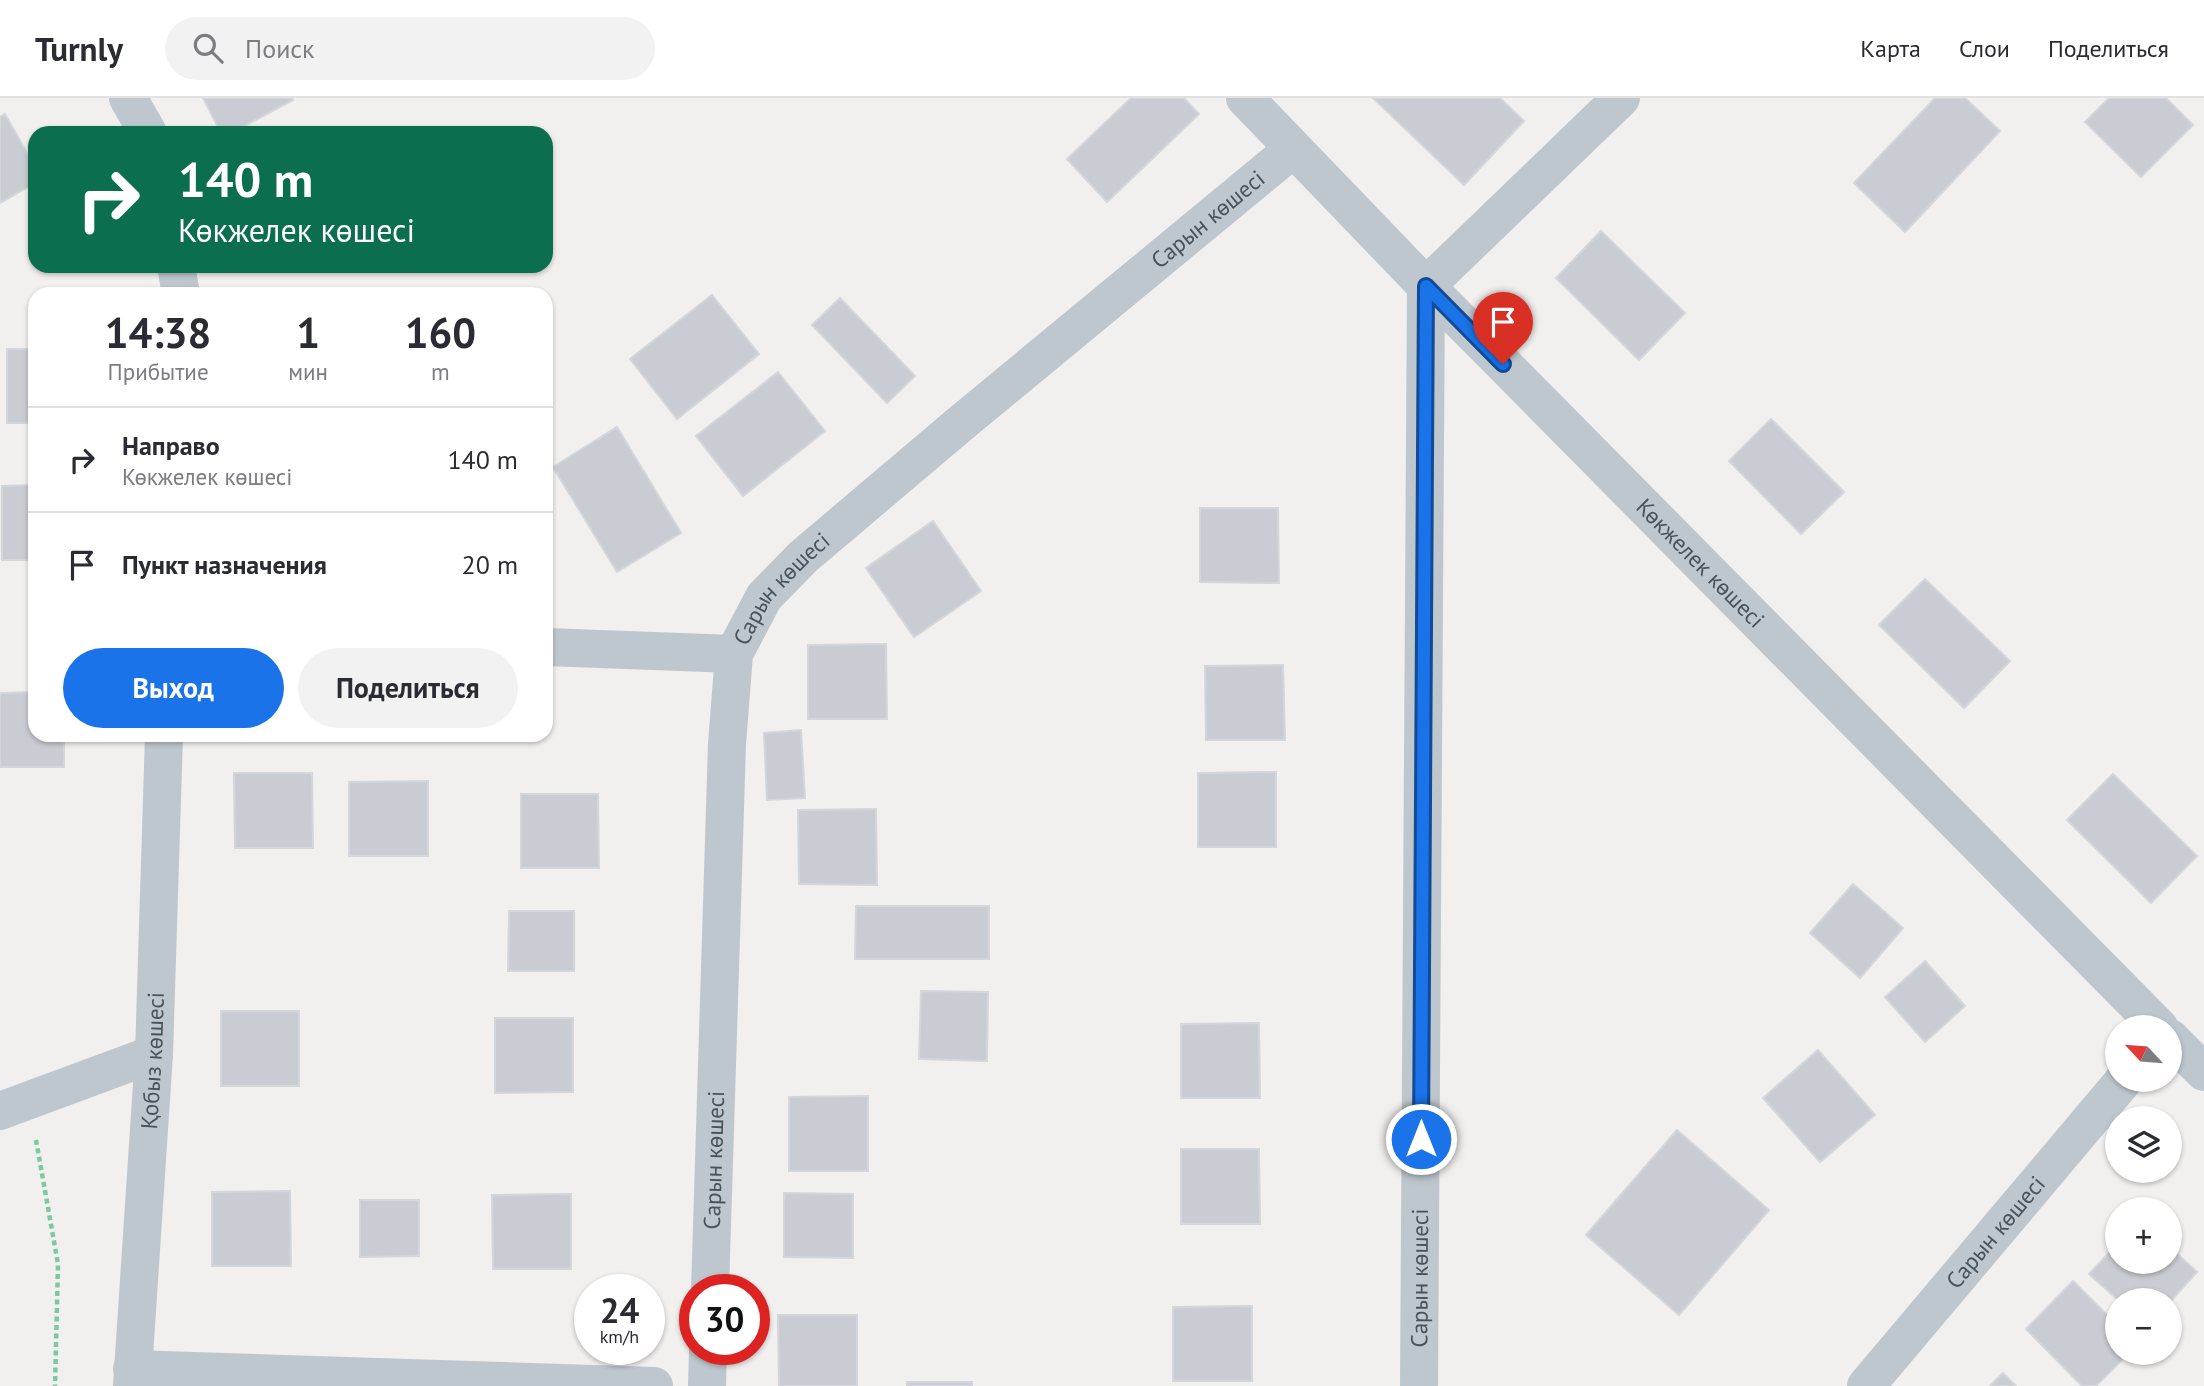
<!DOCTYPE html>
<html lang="ru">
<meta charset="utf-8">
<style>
:root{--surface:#fff;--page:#f2f2f3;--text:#2b2b33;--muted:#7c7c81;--line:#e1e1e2;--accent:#1a73e8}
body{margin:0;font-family:"PT Sans",sans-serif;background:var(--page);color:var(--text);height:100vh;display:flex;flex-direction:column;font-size:26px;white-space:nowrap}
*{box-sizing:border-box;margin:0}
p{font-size:23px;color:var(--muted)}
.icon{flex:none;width:38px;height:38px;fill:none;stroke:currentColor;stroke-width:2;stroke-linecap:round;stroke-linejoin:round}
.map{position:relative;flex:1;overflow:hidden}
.details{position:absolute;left:28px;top:189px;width:525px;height:455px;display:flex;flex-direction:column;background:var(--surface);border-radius:21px;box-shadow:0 2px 5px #0004}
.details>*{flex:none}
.banner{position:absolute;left:28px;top:28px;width:525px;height:147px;border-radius:21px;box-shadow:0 2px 5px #0004;background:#0b6e4f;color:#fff;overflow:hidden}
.needle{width:46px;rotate:296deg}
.fabs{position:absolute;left:2105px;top:917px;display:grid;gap:14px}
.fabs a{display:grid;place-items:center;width:77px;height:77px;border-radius:50%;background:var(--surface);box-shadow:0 2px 5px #0004;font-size:35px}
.speed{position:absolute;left:574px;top:1176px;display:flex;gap:14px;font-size:35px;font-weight:700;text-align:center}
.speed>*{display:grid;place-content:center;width:91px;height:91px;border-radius:50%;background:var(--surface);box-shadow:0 2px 5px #0004;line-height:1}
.speed small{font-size:18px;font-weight:400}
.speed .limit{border:10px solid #d22;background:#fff;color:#111}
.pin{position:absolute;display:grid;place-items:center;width:60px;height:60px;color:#fff;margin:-72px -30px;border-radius:50% 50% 50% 0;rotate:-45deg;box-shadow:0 0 7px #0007}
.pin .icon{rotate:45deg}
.me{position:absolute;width:77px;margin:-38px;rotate:0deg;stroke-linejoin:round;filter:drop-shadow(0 0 5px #0008)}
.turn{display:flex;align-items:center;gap:24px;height:147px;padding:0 35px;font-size:32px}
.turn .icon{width:91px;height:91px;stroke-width:2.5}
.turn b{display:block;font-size:49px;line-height:60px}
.eta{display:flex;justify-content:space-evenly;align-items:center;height:119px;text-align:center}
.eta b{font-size:42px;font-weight:800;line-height:49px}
.button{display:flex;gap:14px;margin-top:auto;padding:14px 35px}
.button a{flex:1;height:80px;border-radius:42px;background:var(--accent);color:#fff;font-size:28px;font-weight:800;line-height:80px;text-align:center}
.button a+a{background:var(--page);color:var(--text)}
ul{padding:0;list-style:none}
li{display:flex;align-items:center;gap:21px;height:105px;padding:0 35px;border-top:2px solid var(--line)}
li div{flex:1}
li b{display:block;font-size:26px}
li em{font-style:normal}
header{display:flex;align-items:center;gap:42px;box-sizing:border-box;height:98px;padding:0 35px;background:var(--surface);border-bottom:2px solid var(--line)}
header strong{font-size:33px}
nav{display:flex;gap:38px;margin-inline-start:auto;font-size:24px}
.search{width:490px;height:63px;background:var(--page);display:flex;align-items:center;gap:18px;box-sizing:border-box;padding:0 24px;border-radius:38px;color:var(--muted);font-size:26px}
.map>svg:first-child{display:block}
.building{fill:#c9ccd2;stroke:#d3d6da;stroke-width:2}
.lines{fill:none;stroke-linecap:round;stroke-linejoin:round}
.path{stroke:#79ca9f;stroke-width:4.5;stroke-dasharray:5 3.5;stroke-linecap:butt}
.minor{stroke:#bec7cd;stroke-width:38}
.route-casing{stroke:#114b97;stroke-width:18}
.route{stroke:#1a73e8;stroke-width:12}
.labels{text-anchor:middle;stroke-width:5;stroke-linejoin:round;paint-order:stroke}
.street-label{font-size:23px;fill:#48535c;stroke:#fff}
</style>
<header>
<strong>Turnly</strong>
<div class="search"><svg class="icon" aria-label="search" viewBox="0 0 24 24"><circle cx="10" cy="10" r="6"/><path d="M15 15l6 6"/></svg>Поиск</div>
<nav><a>Карта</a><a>Слои</a><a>Поделиться</a></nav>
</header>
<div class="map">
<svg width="2204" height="1288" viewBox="0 0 2204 1288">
<rect width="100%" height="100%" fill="#f2efef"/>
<path class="building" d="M 203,0 L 292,0 L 293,2 L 231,35 L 221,35 Z
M 1131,0 L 1184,0 L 1199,16 L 1107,104 L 1067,61 Z
M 1373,0 L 1500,0 L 1524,23 L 1464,87 Z
M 1935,0 L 1965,0 L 2000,33 L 1905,134 L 1854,85 Z
M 2109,0 L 2166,0 L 2193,27 L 2141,79 L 2085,24 Z
M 5,16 L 35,69 L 35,85 L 0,105 L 0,19 Z
M 1601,133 L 1685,215 L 1639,262 L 1556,180 Z
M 712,197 L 759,256 L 677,321 L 630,261 Z
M 840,200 L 915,278 L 887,305 L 812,227 Z
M 7,251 L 35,251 L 35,325 L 7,325 Z
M 778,274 L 825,333 L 743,398 L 696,338 Z
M 1771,321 L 1844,394 L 1801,436 L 1729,363 Z
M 617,329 L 681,435 L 617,474 L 553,369 Z
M 35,387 L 35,462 L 2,462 L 2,388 Z
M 1200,410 L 1278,410 L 1279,485 L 1200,484 Z
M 933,423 L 981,493 L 914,539 L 866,470 Z
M 1925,481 L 2010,563 L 1964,610 L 1879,527 Z
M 886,546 L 887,621 L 808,621 L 808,547 Z
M 1283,567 L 1285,642 L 1206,642 L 1205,568 Z
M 35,594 L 35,637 L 64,637 L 64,669 L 0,669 L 0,595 Z
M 801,632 L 805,700 L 767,702 L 764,635 Z
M 1276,674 L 1276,749 L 1198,749 L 1198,675 Z
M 234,675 L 312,675 L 313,750 L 235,750 Z
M 2113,676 L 2197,758 L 2151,805 L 2067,722 Z
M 428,683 L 428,758 L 349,758 L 349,684 Z
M 521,696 L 598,696 L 599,770 L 521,770 Z
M 876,711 L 877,787 L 799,786 L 798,712 Z
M 1853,786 L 1903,830 L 1860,880 L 1810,835 Z
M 856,808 L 989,808 L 989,861 L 855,861 Z
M 509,813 L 574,813 L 574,873 L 508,873 Z
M 1925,863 L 1965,908 L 1925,944 L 1885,899 Z
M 921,893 L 988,894 L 987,963 L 919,961 Z
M 221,913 L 299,913 L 299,988 L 221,988 Z
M 495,920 L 573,920 L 573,994 L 495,995 Z
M 1259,925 L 1260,1000 L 1181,1000 L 1181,926 Z
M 1818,952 L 1875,1017 L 1820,1064 L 1763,1000 Z
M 868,998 L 868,1073 L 789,1073 L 789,999 Z
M 1677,1032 L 1769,1112 L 1679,1217 L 1586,1137 Z
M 1181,1051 L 1259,1051 L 1260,1126 L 1181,1126 Z
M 290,1093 L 291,1168 L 212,1168 L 212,1094 Z
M 784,1095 L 853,1096 L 853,1160 L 784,1159 Z
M 571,1096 L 571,1171 L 493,1171 L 492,1097 Z
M 360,1102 L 419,1102 L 419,1158 L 360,1159 Z
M 2118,1145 L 2118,1164 L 2170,1164 L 2170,1149 L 2197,1174 L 2170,1204 L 2118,1202 L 2089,1176 Z
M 2073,1183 L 2118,1228 L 2118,1255 L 2129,1255 L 2096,1288 L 2082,1288 L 2026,1231 Z
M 1252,1208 L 1252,1283 L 1173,1283 L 1173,1209 Z
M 778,1217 L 857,1217 L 857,1288 L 779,1288 Z
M 2003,1275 L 2016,1288 L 1990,1288 Z
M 907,1284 L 972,1284 L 972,1288 L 907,1288 Z"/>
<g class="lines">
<path class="path" d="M 36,1042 L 58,1166 L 55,1288"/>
<g class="minor">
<path d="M 128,0 L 148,35"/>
<path id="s1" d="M 1245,0 L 1426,188 L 2159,929"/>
<path d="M 176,168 L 181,196"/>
<path d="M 546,549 L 734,556"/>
<path d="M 2170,940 L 2204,974"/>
<path d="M 0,1013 L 154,956"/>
<path id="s2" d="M 710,1192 L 727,646 L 734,556 L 764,499 L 803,459 L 960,326 L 1293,51"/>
<path d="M 132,1271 L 654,1288"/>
<path id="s3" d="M 132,1288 L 154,956 L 164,637"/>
<path d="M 707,1288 L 708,1251"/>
<path id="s4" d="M 1419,1288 L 1426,188 L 1621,0"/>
<path id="s5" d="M 1866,1288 L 2124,982"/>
</g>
</g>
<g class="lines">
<defs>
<path id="route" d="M 1421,1041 L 1426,188 L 1503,266"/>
</defs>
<use href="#route" class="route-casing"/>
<use href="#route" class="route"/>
</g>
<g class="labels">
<g class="street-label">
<text dy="8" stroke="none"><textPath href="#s2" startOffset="1284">Сарын көшесі</textPath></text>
<text dy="8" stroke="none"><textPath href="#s1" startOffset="651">Көкжелек көшесі</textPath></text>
<text dy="8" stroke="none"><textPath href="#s2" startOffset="718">Сарын көшесі</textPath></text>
<text dy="8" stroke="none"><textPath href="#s3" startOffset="326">Қобыз көшесі</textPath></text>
<text dy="8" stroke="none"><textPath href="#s2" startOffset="130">Сарын көшесі</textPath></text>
<text dy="8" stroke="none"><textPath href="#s5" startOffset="201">Сарын көшесі</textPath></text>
<text dy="8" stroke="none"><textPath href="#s4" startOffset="108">Сарын көшесі</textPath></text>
</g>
</g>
</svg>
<div class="fabs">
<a><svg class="needle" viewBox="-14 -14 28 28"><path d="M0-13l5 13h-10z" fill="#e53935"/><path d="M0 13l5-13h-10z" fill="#7c7c81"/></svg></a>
<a><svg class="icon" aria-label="layers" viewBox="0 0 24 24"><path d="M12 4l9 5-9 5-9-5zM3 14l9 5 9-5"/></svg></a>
<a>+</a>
<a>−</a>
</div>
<div class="speed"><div>24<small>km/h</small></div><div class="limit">30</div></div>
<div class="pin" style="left:1503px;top:266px;background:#d93025"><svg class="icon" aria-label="arrive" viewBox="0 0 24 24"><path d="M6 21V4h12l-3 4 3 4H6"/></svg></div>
<svg class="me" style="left:1421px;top:1041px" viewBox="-20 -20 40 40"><circle r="17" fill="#1a73e8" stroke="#fff" stroke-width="3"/><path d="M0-11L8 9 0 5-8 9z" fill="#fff"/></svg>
<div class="banner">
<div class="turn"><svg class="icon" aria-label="right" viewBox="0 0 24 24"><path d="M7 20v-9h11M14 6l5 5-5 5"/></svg><div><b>140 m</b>Көкжелек көшесі</div></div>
</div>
<section class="details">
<div class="eta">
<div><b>14:38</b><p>Прибытие</p></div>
<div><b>1</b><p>мин</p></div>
<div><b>160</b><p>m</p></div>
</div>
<ul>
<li><svg class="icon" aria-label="right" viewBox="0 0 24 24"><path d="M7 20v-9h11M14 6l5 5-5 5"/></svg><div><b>Направо</b><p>Көкжелек көшесі</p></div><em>140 m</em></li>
<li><svg class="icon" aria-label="arrive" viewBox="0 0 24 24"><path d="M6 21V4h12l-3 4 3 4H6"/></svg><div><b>Пункт назначения</b></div><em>20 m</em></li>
</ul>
<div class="button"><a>Выход</a><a>Поделиться</a></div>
</section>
</div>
